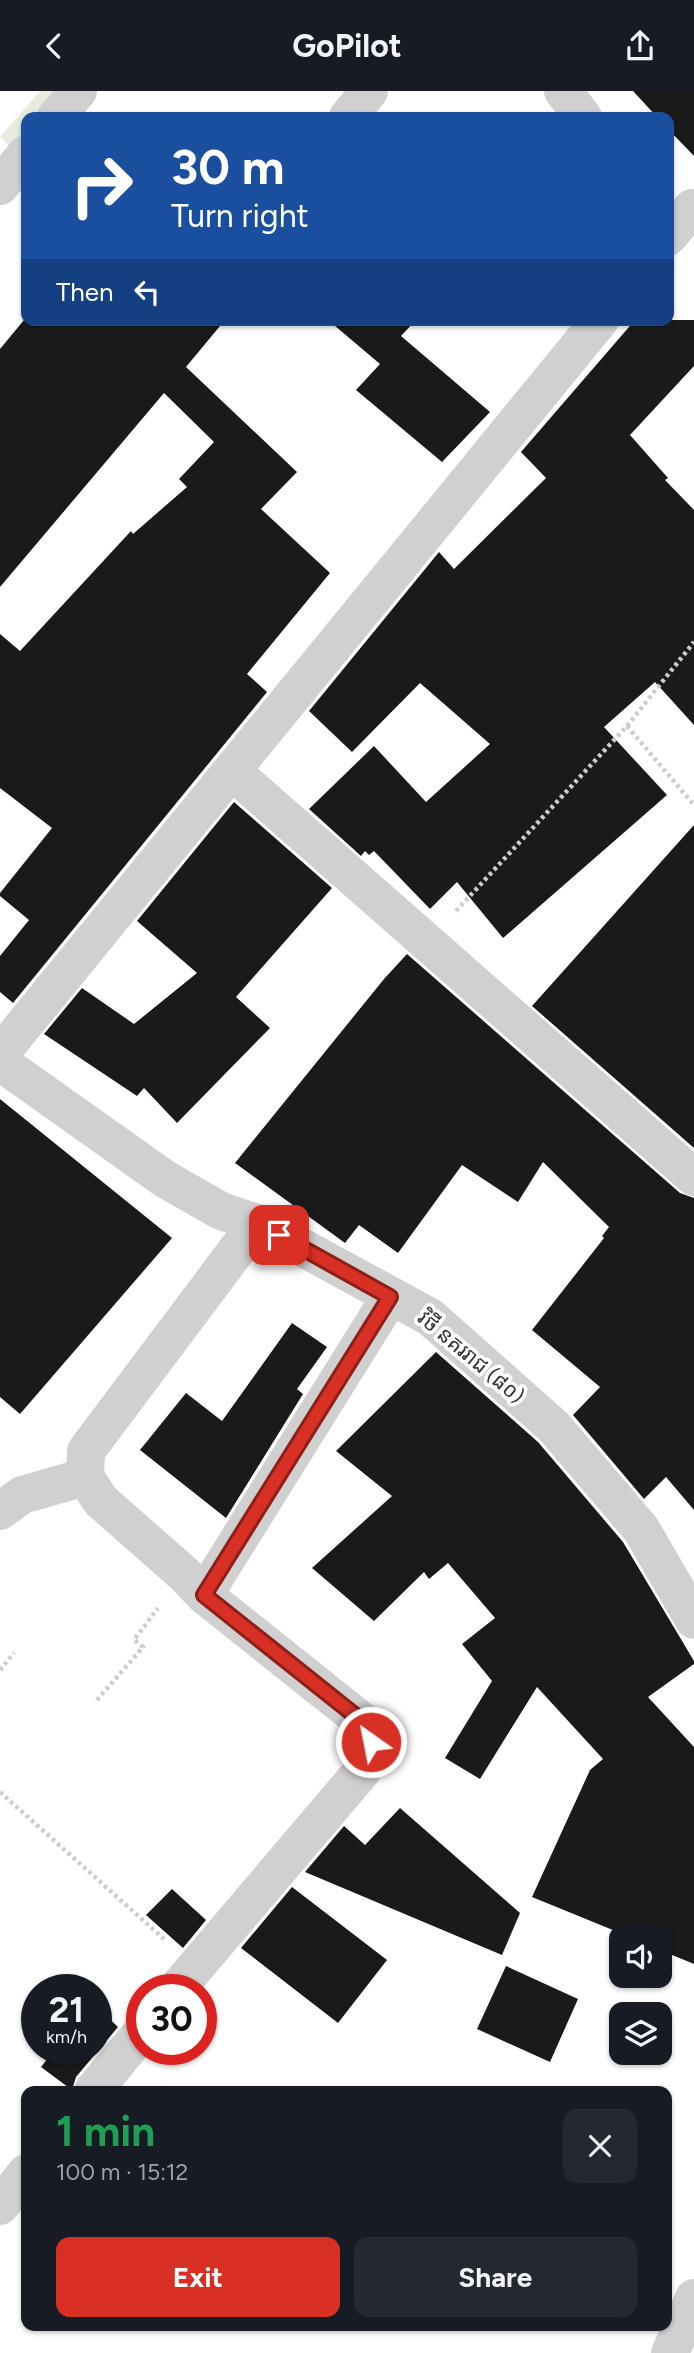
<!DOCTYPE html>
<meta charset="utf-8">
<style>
:root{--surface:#171b24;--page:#242831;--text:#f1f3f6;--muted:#9ea1a6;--accent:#d93025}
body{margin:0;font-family:Figtree,"Noto Sans Khmer",sans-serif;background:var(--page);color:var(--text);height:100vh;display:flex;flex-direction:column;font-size:26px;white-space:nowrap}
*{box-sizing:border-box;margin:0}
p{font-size:23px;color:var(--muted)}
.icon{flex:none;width:38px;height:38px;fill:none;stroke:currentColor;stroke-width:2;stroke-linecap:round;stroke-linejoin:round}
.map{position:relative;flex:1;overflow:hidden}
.panel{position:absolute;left:21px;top:1995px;width:651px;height:245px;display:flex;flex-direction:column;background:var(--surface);border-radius:14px;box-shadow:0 2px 5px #0004}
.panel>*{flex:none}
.top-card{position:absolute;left:21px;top:21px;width:653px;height:214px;border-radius:14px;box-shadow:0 2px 5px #0004;background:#1a4fa0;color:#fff;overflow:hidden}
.controls{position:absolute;left:609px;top:1834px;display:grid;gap:14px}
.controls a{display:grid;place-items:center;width:63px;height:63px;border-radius:14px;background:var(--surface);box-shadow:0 2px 5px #0004;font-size:35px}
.speed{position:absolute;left:21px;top:1883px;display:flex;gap:14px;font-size:35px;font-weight:700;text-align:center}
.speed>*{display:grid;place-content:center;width:91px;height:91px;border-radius:50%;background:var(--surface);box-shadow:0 2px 5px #0004;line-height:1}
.speed small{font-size:18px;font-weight:400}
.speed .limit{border:10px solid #d22;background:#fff;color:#111}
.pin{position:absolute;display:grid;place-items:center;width:60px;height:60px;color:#fff;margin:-30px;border-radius:14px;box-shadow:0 4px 10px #0006}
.me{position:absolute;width:77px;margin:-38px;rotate:327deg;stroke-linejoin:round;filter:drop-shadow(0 0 5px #0008)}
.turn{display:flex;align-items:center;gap:24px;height:147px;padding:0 35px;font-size:32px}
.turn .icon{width:91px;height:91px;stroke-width:2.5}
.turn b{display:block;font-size:49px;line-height:60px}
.then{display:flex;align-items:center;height:66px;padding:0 35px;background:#0003;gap:14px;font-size:26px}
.round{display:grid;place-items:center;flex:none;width:74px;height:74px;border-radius:14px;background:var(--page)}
.overview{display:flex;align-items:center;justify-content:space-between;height:119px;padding:0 35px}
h1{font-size:42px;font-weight:700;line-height:52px;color:#1e9e55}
.button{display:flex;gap:14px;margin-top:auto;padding:14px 35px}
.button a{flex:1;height:80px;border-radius:14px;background:var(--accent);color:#fff;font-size:28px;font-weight:700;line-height:80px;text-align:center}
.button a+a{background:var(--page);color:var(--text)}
header{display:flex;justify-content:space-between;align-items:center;height:91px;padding:0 35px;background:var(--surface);font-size:32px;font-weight:700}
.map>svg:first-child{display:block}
.green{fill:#e6ecdf}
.building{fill:#1a1a1a}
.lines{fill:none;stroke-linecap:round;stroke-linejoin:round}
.path{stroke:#cdcdcd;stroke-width:4.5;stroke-dasharray:3.5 3.5;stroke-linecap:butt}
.minor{stroke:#d0d0d0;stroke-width:38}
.route-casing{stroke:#8d1f18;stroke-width:18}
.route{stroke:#d93025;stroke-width:12}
.labels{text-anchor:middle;stroke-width:7;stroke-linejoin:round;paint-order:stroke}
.street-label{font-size:21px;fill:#333;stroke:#fff}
</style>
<header><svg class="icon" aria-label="back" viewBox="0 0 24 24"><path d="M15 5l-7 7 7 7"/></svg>GoPilot<svg class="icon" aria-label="share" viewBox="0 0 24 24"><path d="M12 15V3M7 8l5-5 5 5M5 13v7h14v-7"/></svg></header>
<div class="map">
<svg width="694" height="2262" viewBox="0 0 694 2262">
<rect width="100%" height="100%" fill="#fff"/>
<path class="green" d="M 40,0 L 60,0 L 40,26 L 26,26 L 26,42 L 13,58 L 0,46 Z"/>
<path class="building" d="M 633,0 L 694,0 L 694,65 L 668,38 L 668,26 L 657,26 Z
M 24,229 L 225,229 L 186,276 L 297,381 L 261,418 L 330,482 L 247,583 L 267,601 L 13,912 L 0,901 L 0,865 L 29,829 L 0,805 L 0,802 L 52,737 L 0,697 L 0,543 L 20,560 L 131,440 L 133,443 L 187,396 L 179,388 L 214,351 L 164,302 L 0,496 L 0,258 Z
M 328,229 L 416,229 L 401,245 L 490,321 L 442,371 L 356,299 L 380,273 Z
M 635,229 L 694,229 L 694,275 L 630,344 L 668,387 L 665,389 L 694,419 L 694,634 L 655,591 L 604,636 L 667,704 L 503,847 L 457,791 L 430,818 L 374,760 L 369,764 L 365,760 L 361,765 L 309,718 L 374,655 L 426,711 L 490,653 L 420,592 L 352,661 L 309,620 L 439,461 L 454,478 L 546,387 L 521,361 Z
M 234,711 L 332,797 L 236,906 L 270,937 L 177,1032 L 144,997 L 137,1005 L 44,943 L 82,897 L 134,933 L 197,882 L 137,830 Z
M 694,734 L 694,1057 L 532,915 Z
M 407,863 L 680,1102 L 694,1107 L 694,1419 L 666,1386 L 644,1408 L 573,1324 L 600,1296 L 532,1239 L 604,1147 L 602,1145 L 609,1136 L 543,1071 L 518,1111 L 462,1074 L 398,1162 L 359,1134 L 345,1152 L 235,1072 L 384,888 Z
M 0,1008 L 172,1147 L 20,1323 L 0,1306 Z
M 292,1232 L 327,1256 L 297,1298 L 303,1303 L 226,1427 L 140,1359 L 186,1302 L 222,1330 Z
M 436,1261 L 538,1351 L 623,1451 L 694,1570 L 694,1573 L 648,1606 L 694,1656 L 694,1873 L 660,1859 L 660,1846 L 630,1846 L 532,1806 L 590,1679 L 603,1668 L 537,1596 L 480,1688 L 445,1667 L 492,1590 L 462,1553 L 495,1527 L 448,1472 L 429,1488 L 424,1481 L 374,1530 L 312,1477 L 392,1405 L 336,1360 Z
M 400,1717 L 520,1822 L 502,1864 L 305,1781 L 344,1735 L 365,1754 Z
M 292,1796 L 387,1869 L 338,1932 L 241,1857 Z
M 172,1798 L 206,1829 L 183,1857 L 146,1824 Z
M 506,1875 L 578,1908 L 550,1971 L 477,1938 Z
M 96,1915 L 118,1936 L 76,1986 L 72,1999 L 41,1976 L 55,1958 L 96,1958 Z"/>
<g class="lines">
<path class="path" d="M 627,635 L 694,714
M 456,820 L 627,635 L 694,551
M 0,1579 L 14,1562
M 97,1609 L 143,1556 L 134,1549 L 158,1517
M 0,1701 L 164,1848"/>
<path class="minor" d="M 563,0 L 583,26
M 56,26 L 78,0
M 348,26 L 369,0
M 0,95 L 26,63
M 668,146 L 692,117
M 232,680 L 694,1086
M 0,963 L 600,229
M 0,971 L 165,1088 L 221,1120 L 257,1132 L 430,1226 L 554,1336 L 641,1438 L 694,1529
M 0,1420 L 22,1404 L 85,1386
M 204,1504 L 390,1206
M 176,1899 L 362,1680 C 372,1661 374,1648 362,1630 L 204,1504 L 184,1483 L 101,1410 L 85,1386 L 86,1360 L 257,1132
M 93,2000 L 142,1941
M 0,2115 L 26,2082
M 670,2262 L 694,2207"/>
</g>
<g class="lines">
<defs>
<path id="route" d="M 279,1144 L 390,1206 L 204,1504 L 362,1630 L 370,1642 L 371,1651"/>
</defs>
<use href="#route" class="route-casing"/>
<use href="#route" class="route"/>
</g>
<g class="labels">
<g class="street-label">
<text transform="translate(471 1266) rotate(40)" y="7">វិថី នគររាជ (៨០)</text>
</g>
</g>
</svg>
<div class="controls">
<a><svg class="icon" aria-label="sound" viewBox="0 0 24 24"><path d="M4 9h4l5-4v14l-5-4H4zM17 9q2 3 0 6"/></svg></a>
<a><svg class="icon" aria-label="layers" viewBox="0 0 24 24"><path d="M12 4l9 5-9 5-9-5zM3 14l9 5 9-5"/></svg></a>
</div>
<div class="speed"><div>21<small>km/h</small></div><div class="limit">30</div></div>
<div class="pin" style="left:279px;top:1144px;background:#d93025"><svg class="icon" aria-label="arrive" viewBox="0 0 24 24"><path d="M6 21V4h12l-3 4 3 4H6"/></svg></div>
<svg class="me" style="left:371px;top:1651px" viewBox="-20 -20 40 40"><circle r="17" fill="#d93025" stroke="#fff" stroke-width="3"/><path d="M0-11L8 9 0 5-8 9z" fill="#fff"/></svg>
<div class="top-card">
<div class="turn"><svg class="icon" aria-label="right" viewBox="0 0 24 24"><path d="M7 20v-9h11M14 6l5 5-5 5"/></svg><div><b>30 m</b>Turn right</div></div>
<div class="then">Then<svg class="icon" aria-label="left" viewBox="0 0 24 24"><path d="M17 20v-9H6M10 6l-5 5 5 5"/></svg></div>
</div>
<section class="panel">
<div class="overview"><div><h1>1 min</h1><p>100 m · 15:12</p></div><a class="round"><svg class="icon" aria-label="close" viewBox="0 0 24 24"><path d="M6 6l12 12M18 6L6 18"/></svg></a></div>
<div class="button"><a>Exit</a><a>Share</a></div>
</section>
</div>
